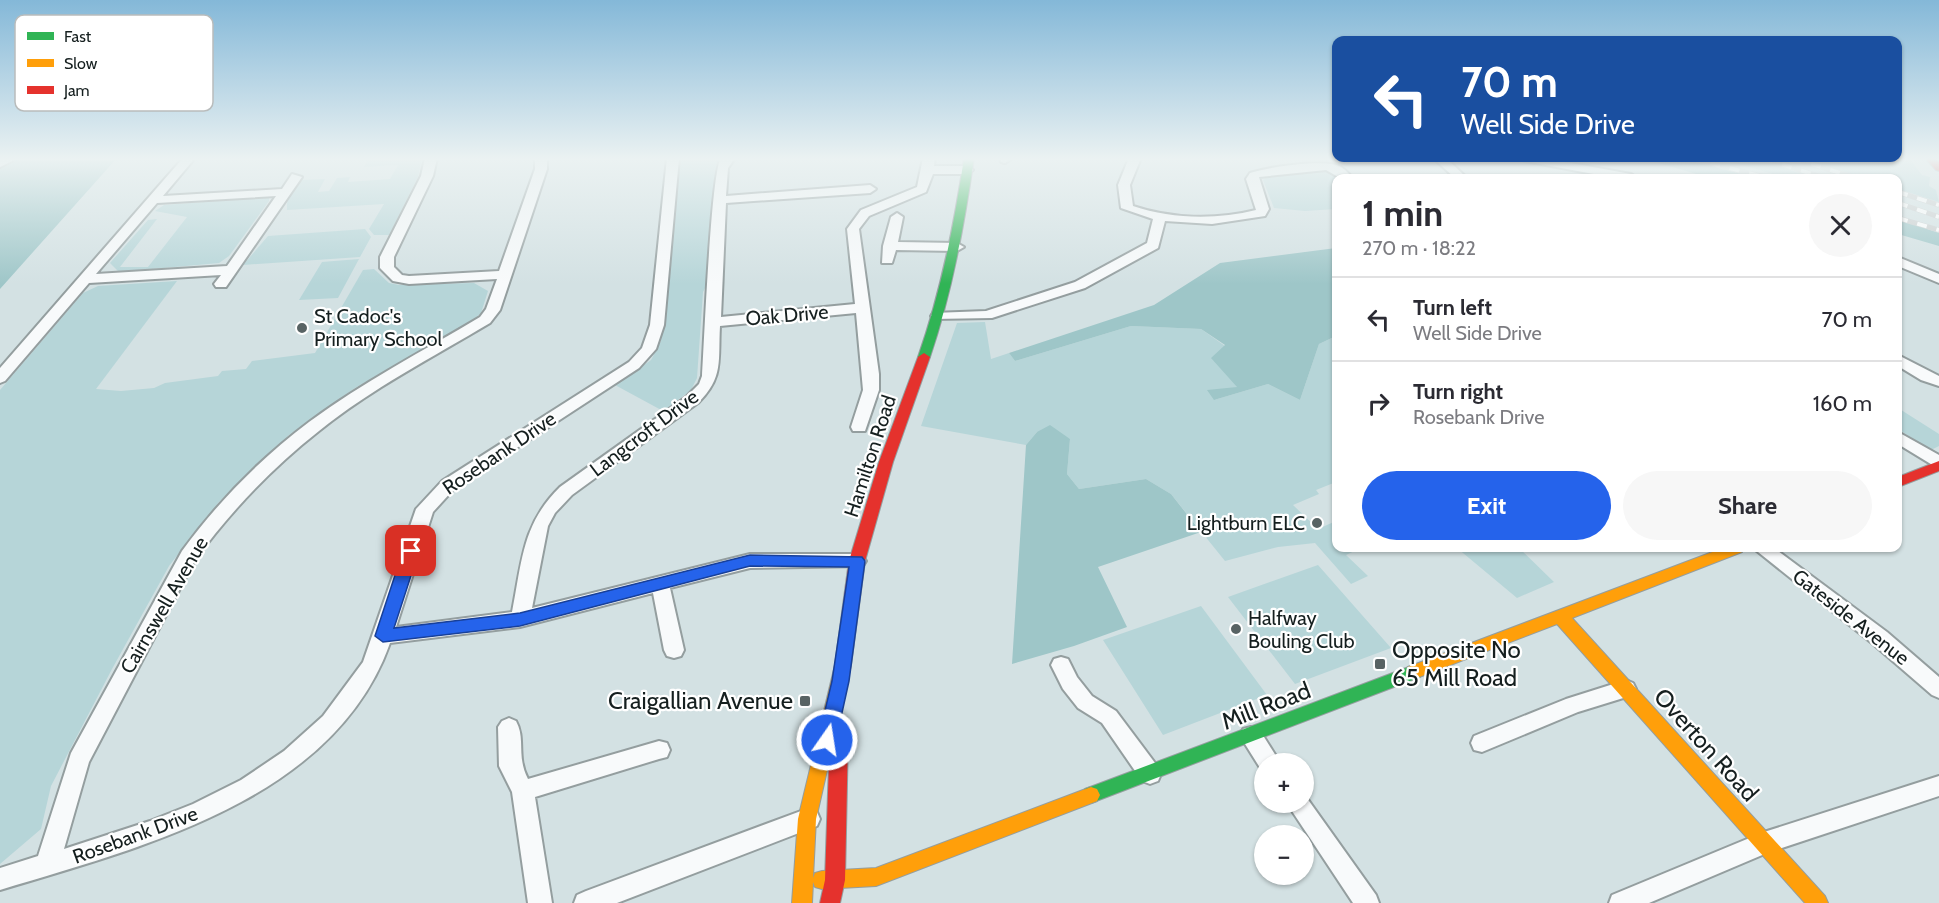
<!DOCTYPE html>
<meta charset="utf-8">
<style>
:root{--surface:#fff;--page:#f7f7f7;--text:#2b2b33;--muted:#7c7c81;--line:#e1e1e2;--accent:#2563eb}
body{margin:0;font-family:Cabin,sans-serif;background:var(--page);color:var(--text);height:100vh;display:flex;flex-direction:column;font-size:22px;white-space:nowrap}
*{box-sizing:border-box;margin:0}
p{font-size:20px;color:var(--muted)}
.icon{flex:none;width:33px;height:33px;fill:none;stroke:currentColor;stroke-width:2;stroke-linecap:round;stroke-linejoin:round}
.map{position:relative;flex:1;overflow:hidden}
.drawer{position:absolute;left:1332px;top:174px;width:570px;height:378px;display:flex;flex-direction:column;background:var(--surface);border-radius:12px;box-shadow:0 2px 4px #0004}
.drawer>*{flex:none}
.banner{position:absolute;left:1332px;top:36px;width:570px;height:126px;border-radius:12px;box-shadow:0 2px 4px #0004;background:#1a4fa0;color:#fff;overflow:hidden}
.fabs{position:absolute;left:1254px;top:753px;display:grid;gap:12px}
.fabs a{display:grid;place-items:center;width:60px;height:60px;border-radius:50%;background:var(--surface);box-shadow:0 2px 4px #0004;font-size:30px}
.pin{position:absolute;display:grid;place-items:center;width:51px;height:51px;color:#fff;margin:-26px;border-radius:12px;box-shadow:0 3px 9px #0006}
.me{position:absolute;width:66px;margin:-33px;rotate:13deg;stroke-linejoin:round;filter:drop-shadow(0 0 4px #0008)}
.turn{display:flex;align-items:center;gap:21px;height:126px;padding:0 30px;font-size:27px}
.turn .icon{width:78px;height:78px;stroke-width:2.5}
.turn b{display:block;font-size:42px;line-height:51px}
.round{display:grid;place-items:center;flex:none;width:63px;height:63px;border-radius:32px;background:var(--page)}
.head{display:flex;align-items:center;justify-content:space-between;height:102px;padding:0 30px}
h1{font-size:36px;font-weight:700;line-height:45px}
.cta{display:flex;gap:12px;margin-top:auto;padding:12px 30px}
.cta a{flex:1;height:69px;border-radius:36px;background:var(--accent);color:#fff;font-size:24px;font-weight:700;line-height:69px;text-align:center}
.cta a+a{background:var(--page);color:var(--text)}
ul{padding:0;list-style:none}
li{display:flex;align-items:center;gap:18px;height:84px;padding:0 30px;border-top:2px solid var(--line)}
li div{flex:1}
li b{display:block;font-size:22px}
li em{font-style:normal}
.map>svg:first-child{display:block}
.green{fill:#b6d5d8}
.forest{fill:#9ec6c8}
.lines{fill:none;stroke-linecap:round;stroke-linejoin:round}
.street-casing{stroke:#949e9f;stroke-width:4}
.fast-casing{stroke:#949e9f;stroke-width:2}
.slow-casing{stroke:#949e9f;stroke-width:2}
.jam-casing{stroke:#949e9f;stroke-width:2}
.street{fill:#f8fafb;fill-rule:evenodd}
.fast{fill:#30b455;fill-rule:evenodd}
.slow{fill:#ff9f0a;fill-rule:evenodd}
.jam{fill:#e5322d;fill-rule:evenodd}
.rail-casing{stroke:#cacdce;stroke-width:5}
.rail{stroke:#fff;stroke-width:4;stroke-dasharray:10;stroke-linecap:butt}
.route{fill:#2563eb;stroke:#184099;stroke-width:1.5}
.poi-dot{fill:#586364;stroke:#fff;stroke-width:2}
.labels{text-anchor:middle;stroke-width:4.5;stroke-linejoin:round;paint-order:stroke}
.street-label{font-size:20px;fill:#151f1f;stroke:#fff}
.poi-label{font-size:20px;fill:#151f1f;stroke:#fff;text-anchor:start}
.near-poi-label{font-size:24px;fill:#151f1f;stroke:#fff;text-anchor:start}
.near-street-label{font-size:24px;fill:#151f1f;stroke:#fff}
.key{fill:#fff;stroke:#b9bcbc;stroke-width:1.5}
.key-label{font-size:16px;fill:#151f1f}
</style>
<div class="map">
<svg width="1939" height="903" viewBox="0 0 1939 903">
<rect width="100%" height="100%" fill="#d3e1e3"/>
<path class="green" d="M 369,158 L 422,158 L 418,177 L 389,235 L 374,235 L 369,229 L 384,204 L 287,210 L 287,202 L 302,180 L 325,179 L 318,192 L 329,191 L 337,178 L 350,177 L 348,182 L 390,179 L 398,165 L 364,167 Z
M 678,158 L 722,158 L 716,165 L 708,282 L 703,292 L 697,378 L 691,390 L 663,411 L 615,385 L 651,360 L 661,341 Z
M 1718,158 L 1754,158 L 1814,178 L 1787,178 Z
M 1800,158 L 1909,158 L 1922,175 L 1930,177 L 1929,186 L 1936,190 L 1939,202 L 1898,189 L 1898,178 L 1864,178 Z
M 1325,171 L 1339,178 L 1336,178 L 1336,209 L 1305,211 L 1274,208 L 1263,180 L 1269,176 Z
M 269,197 L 269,201 L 229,256 L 219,263 L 119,272 L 110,263 L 148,220 L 157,219 L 120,267 L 148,267 L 187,217 L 155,211 L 164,205 Z
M 365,229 L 371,237 L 360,257 L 243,265 L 268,236 Z
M 359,259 L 338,298 L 299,300 L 322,262 Z
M 374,269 L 389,283 L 399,285 L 474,283 L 488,291 L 481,313 L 469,324 L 355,388 L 289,435 L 219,502 L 169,566 L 112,669 L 51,786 L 41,829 L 0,864 L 0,390 L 83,293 L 98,286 L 177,281 L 96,389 L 121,391 L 154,388 L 165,383 L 218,376 L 222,371 L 246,369 L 252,361 L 315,353 L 363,270 Z
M 985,322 L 991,359 L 1009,353 L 1015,361 L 1131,326 L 1201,329 L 1225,346 L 1237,387 L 1214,400 L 1268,384 L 1300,400 L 1319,344 L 1336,336 L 1336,482 L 1316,490 L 1319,494 L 1293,505 L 1318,529 L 1336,521 L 1336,548 L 1361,548 L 1346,555 L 1368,576 L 1351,584 L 1315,543 L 1278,547 L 1225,561 L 1171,494 L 1146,479 L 1079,489 L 1067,474 L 1070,439 L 1037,432 L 1026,445 L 921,426 L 957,323 Z
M 1898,408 L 1939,434 L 1939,446 L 1931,450 L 1898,429 Z
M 1457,548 L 1519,548 L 1554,582 L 1517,598 Z
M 1318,565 L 1391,648 L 1295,684 L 1228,597 Z
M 1201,606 L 1267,695 L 1163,735 L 1103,640 Z"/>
<path class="forest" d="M 17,158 L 117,158 L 0,289 L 0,167 Z
M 1641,158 L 1680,158 L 1757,178 L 1710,178 Z
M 1898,219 L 1939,233 L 1939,246 L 1898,234 Z
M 1336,248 L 1336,336 L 1319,344 L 1300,400 L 1268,384 L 1214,400 L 1207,390 L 1237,387 L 1211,358 L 1225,345 L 1201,329 L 1131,326 L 1015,361 L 1009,353 L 1154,305 L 1220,263 Z
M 1050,425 L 1070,439 L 1067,474 L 1079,489 L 1146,479 L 1171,494 L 1201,532 L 1098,567 L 1127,627 L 1074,646 L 1012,664 L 1026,445 L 1037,432 Z"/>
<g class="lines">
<defs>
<path id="street" d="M 3,158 L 18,158 L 0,167 L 0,160 Z
M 183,158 L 195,158 L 163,196 L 282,189 L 292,174 L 302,177 L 226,287 L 216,287 L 214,284 L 221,275 L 89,283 L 5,381 L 0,383 L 0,368 ZM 276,196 L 227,266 L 96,274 L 157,203 Z
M 425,158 L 437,158 L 433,176 L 394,257 L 394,267 L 402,275 L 409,276 L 499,271 L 535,169 L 535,158 L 547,158 L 547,169 L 500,310 L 490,323 C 433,357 371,389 319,431 C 272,468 230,512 195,560 L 89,762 L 64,849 L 150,821 L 193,804 L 241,780 L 284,751 L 323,716 L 363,662 L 416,509 L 442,481 L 629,362 L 642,348 L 650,325 L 667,158 L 679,158 L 664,325 L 656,349 L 639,368 L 454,489 L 433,512 L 396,627 L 512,612 C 522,562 522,524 560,487 L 686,397 L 699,384 L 702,376 C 704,346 711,171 721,158 L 735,158 L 728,168 L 726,196 L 870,185 L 876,189 L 870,193 L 726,203 L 721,317 L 855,304 L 847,229 L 861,210 L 917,187 L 923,158 L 935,158 L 934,166 L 967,166 L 973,170 L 967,174 L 933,174 L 926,192 L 869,216 L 859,229 L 879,374 L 879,390 L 865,431 L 853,431 L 851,427 L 863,390 L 856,313 L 720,326 C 718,361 724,377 698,403 L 572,495 L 555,513 L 548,526 L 532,608 L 750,554 L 857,554 L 863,556 L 866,561 L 863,566 L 750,568 L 670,588 L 684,650 L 681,656 L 674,658 L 667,656 L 664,650 L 653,593 L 520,627 L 390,643 C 334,800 142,847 0,890 L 0,868 L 38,856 L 71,753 L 182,551 C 217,503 261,458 309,422 C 363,382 423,351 480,317 L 486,309 L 497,279 L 409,284 L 393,281 L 380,268 L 380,257 L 421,176 Z
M 1000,158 L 1012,158 L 1005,163 L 1001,162 Z
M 1129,158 L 1141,158 L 1130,185 L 1133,206 C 1171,219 1216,220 1256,210 L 1246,179 L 1250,173 C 1269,167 1321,159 1339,166 C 1344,168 1349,174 1353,178 L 1340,178 L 1326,170 L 1259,177 L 1269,209 L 1265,216 L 1212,224 L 1165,221 L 1158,248 L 1085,288 L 992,318 L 933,319 L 931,316 L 933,313 L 986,311 L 1075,282 L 1147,243 L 1153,219 L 1121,208 L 1118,185 Z
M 1433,158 L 1446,158 L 1467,178 L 1455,178 Z
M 1518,158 L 1543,158 L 1631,174 L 1637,178 L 1615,178 L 1524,161 Z
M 897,213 L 903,217 L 898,242 L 957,243 L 964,247 L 957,251 L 896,250 L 892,263 L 882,263 L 883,246 L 891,217 Z
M 1898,257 L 1939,274 L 1939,283 L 1898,266 Z
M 1898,355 L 1939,376 L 1939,386 L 1921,380 L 1898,366 Z
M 1898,432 L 1939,455 L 1939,469 L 1898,444 Z
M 1753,548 L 1774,548 L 1887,632 L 1939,677 L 1939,698 L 1932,695 L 1873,644 Z
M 1061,657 L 1068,659 L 1077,677 L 1092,696 L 1116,711 L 1158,767 L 1161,774 L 1158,781 L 1150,784 L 1142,781 L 1102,723 L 1078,708 L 1063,689 L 1051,665 L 1054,659 Z
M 1626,680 L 1633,683 L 1636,689 L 1633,695 L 1578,712 L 1482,752 L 1474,750 L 1471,743 L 1474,736 L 1566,699 Z
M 509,718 L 516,721 C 526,739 516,756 528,779 L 659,741 L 667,743 L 670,750 L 667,757 L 659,759 L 535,797 L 552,903 L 528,903 L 512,792 L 499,766 L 498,727 L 502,721 Z
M 1251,727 L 1259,729 L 1281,764 L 1264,764 L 1264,772 L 1262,771 L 1240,736 L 1243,729 Z
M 1939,776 L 1939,796 L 1767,853 L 1649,903 L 1609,903 L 1612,895 L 1764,832 Z
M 1304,794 L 1376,895 L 1379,903 L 1353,903 L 1286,802 L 1304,802 Z
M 809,808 L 817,812 L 820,819 L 817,826 L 617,903 L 574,903 L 577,895 L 586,891 Z"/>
<path id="fast" d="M 964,158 L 974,158 C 964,226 952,292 930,357 L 924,361 L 918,357 C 941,292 954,226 964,158 Z
M 1414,665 L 1420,667 L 1422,672 L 1420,677 L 1091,803 L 1085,801 L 1082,795 L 1085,789 Z"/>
<path id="slow" d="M 1723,548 L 1744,548 L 1742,552 L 1572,618 L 1825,896 L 1828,903 L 1805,903 L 1557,624 L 1414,679 L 1408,677 L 1406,672 L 1408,667 Z
M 843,658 L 849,660 L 851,665 L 816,819 L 813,878 L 815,873 L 822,871 L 876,868 L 1091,787 L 1097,789 L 1100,795 L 1097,801 L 876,886 L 822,889 L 815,887 L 813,882 L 812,903 L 792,903 L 798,819 L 835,665 L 837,660 Z"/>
<path id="jam" d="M 1925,158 L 1935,158 L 1939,162 L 1939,171 L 1936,170 Z
M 924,353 L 930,357 L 893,462 L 865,561 L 851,665 L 849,670 L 843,672 L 837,670 L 835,665 L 849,561 L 879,462 L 918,357 Z
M 1939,461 L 1939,471 L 1898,487 L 1898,477 Z
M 839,727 L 845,730 L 848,735 L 845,880 L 840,903 L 820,903 L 825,880 L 830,735 L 833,730 Z"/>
</defs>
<use href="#street" class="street-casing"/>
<use href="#fast" class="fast-casing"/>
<use href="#slow" class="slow-casing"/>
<use href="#jam" class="jam-casing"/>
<use href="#street" class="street"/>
<use href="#fast" class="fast"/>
<use href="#slow" class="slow"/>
<use href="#jam" class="jam"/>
<defs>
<path id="rail" d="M 1691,158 L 1768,178
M 1763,158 L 1824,178
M 1792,158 L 1856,178
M 1898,192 L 1939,205
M 1898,203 L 1939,217
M 1898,218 L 1939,230"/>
</defs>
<use href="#rail" class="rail-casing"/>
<use href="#rail" class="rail"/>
</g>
<linearGradient id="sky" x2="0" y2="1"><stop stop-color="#84b8d8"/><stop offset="0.56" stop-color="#ebf2f2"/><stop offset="1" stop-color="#ebf2f2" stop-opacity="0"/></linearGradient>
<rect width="1939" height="284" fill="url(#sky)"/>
<path class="route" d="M 411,546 L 419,551 L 394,628 L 520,613 L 750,555 L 862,557 L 865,561 L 849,681 L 836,740 L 833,745 L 827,747 L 820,745 L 818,740 L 832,681 L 849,567 L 750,566 L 520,626 L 383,642 L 375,636 L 403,551 Z"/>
<g class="poi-dot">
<circle cx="302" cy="328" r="6"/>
<circle cx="1317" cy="523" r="6"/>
<circle cx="1236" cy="629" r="6"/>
<rect x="1374" y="658" width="12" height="12" rx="3"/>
<rect x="799" y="695" width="12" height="12" rx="3"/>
</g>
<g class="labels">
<g class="street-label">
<text transform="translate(787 315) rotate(-5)" y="7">Oak Drive</text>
<text transform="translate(644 433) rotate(-37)" y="7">Langcroft Drive</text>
<text transform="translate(499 453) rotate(-34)" y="7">Rosebank Drive</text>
<text transform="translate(870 456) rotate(-72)" y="7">Hamilton Road</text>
<text transform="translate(164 605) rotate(-60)" y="7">Cairnswell Avenue</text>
<text transform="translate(1851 617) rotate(38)" y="7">Gateside Avenue</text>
<text transform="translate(135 835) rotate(-20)" y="7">Rosebank Drive</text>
</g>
<g class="poi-label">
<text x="314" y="323">St Cadoc's<tspan x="314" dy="23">Primary School</tspan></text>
<text x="1305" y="530" text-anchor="end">Lightburn ELC</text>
<text x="1248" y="625">Halfway<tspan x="1248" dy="23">Bouling Club</tspan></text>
</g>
<g class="near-poi-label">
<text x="1392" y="658">Opposite No<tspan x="1392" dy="28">65 Mill Road</tspan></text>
<text x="793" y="709" text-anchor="end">Craigallian Avenue</text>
</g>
<g class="near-street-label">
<text transform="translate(1266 706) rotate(-21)" y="8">Mill Road</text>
<text transform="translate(1706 745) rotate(48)" y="8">Overton Road</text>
</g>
</g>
<rect x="15" y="15" width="198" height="96" rx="9" class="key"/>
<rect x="27" y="32" width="27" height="8" fill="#30b455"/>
<rect x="27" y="59" width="27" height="8" fill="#ff9f0a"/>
<rect x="27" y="86" width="27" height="8" fill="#e5322d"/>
<g class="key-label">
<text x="64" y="42">Fast</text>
<text x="64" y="69">Slow</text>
<text x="64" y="96">Jam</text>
</g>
</svg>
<div class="fabs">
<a>+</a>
<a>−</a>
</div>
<div class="pin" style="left:411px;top:551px;background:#d93025"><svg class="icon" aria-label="arrive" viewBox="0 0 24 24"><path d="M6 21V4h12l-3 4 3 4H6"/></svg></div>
<svg class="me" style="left:827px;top:740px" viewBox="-20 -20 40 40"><circle r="17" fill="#2563eb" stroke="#fff" stroke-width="3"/><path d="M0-11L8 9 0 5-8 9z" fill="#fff"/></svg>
<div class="banner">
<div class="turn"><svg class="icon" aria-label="left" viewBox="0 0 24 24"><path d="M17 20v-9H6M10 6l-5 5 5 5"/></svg><div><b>70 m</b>Well Side Drive</div></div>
</div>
<section class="drawer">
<div class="head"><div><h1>1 min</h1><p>270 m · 18:22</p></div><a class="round"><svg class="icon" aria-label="close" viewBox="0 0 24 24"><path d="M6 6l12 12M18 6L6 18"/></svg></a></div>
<ul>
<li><svg class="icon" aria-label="left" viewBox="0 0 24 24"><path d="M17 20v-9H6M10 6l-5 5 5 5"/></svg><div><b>Turn left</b><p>Well Side Drive</p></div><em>70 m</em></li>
<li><svg class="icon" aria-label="right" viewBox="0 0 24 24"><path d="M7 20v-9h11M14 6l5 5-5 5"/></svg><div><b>Turn right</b><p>Rosebank Drive</p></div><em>160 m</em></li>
</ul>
<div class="cta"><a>Exit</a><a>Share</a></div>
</section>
</div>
